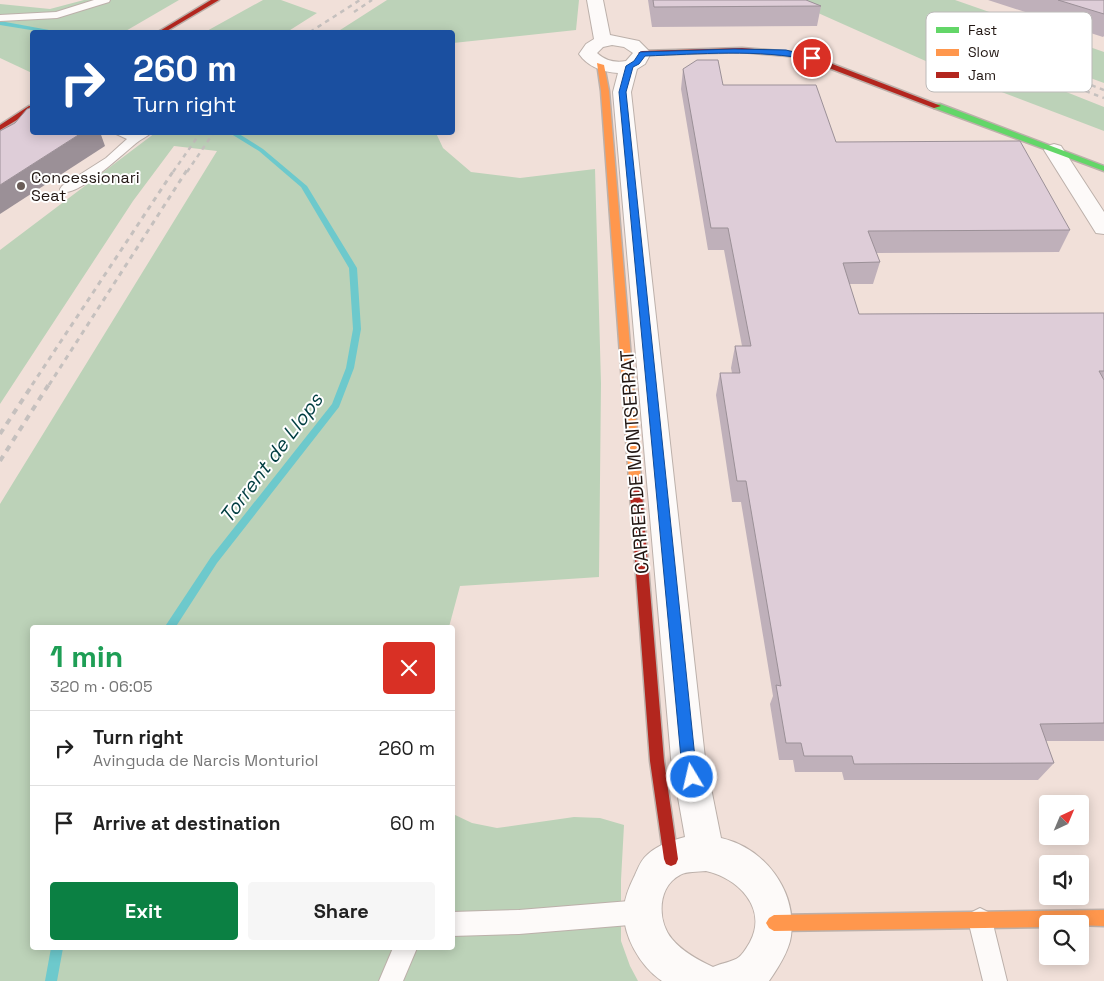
<!DOCTYPE html>
<meta charset="utf-8">
<style>
:root{--surface:#fff;--page:#f6f6f6;--text:#222;--muted:#767676;--line:#e0e0e0;--accent:#0b8043}
body{margin:0;font-family:"Space Grotesk",sans-serif;background:var(--page);color:var(--text);height:100vh;display:flex;flex-direction:column;font-size:19px;white-space:nowrap}
*{box-sizing:border-box;margin:0}
p{font-size:16px;color:var(--muted)}
.icon{flex:none;width:28px;height:28px;fill:none;stroke:currentColor;stroke-width:2;stroke-linecap:round;stroke-linejoin:round}
.map{position:relative;flex:1;overflow:hidden}
.panel{position:absolute;left:30px;top:625px;width:425px;height:325px;display:flex;flex-direction:column;background:var(--surface);border-radius:5px;box-shadow:0 2px 12px #0003}
.panel>*{flex:none}
.hud{position:absolute;left:30px;top:30px;width:425px;height:105px;border-radius:5px;box-shadow:0 2px 12px #0003;background:#1a4fa0;color:#fff;overflow:hidden}
.needle{width:32px;rotate:44deg}
.fabs{position:absolute;left:1039px;top:795px;display:grid;gap:10px}
.fabs a{display:grid;place-items:center;width:50px;height:50px;border-radius:5px;background:var(--surface);box-shadow:0 2px 12px #0003;font-size:25px}
.pin{position:absolute;display:grid;place-items:center;width:42px;height:42px;color:#fff;margin:-21px;border:2px solid #fff;border-radius:50%;box-shadow:0 1px 5px #0007}
.me{position:absolute;width:55px;margin:-28px;rotate:351deg;stroke-linejoin:round;filter:drop-shadow(0 0 4px #0008)}
.turn{display:flex;align-items:center;gap:18px;height:105px;padding:0 20px;font-size:22px}
.turn .icon{width:65px;height:65px;stroke-width:2.5}
.turn b{display:block;font-size:35px;line-height:42px}
.round{display:grid;place-items:center;flex:none;width:52px;height:52px;border-radius:5px;background:var(--page)}
.summary{display:flex;align-items:center;justify-content:space-between;height:85px;padding:0 20px}
h1{font-size:30px;font-weight:700;line-height:38px;color:#1e9e55}
.cta{display:flex;gap:10px;margin-top:auto;padding:10px 20px}
.cta a{flex:1;height:58px;border-radius:5px;background:var(--accent);color:#fff;font-size:20px;font-weight:700;line-height:58px;text-align:center}
.cta a+a{background:var(--page);color:var(--text)}
ul{padding:0;list-style:none}
li{display:flex;align-items:center;gap:15px;height:75px;padding:0 20px;border-top:1px solid var(--line)}
li div{flex:1}
li b{display:block;font-size:19px}
li em{font-style:normal}
.map>svg:first-child{display:block}
.green{fill:#bcd2b8}
.lines{fill:none;stroke-linecap:round;stroke-linejoin:round}
.stream{fill:#6dc9cc;fill-rule:evenodd}
.lane-casing{stroke:#bcb0aa;stroke-width:2}
.street-casing{stroke:#bcb0aa;stroke-width:2}
.fast-casing{stroke:#bcb0aa;stroke-width:3}
.slow-casing{stroke:#bcb0aa;stroke-width:3}
.jam-casing{stroke:#bcb0aa;stroke-width:3}
.lane{fill:#fdfaf9;fill-rule:evenodd}
.street{fill:#fdfaf9;fill-rule:evenodd}
.fast{fill:#63d668;fill-rule:evenodd}
.slow{fill:#ff974d;fill-rule:evenodd}
.jam{fill:#b3261e;fill-rule:evenodd}
.rail-far2{stroke:#c5c0be;stroke-width:2.5;stroke-dasharray:4.5 4.5;stroke-linecap:butt}
.rail-far1{stroke:#c5c0be;stroke-width:3;stroke-dasharray:5 5;stroke-linecap:butt}
.rail{stroke:#c5c0be;stroke-width:4;stroke-dasharray:6 6;stroke-linecap:butt}
.wall{fill:#bfb0ba}
.shaded-wall{fill:#9b9097}
.building{fill:#decdd8;stroke:#9b9097}
.route{fill:#1a73e8;stroke:#114b97}
.poi-dot{fill:#6a5d58;stroke:#fff;stroke-width:2}
.labels{text-anchor:middle;stroke-width:4;stroke-linejoin:round;paint-order:stroke}
.far-poi-label{font-size:16px;fill:#211612;stroke:#fff;text-anchor:start}
.street-label{font-size:19px;fill:#211612;stroke:#fff}
.water-label{font-size:20px;font-style:italic;fill:#003d41;stroke:#fff}
.key{fill:#fff;stroke:#bcb9b8;stroke-width:1}
.key-label{font-size:14px;fill:#211612}
</style>
<div class="map">
<svg width="1104" height="981" viewBox="0 0 1104 981">
<rect width="100%" height="100%" fill="#f1e0d9"/>
<path class="green" d="M 84,0 L 179,0 L 124,32 L 32,32 L 32,73 L 0,58 L 0,4 L 50,9 Z
M 263,0 L 281,0 L 317,13 L 287,32 L 205,32 Z
M 387,0 L 579,0 L 576,30 L 453,43 L 452,32 L 337,32 Z
M 789,0 L 955,0 L 1104,52 L 1104,83 L 1008,48 L 988,61 L 1104,107 L 1104,131 L 957,75 Z
M 155,133 L 436,133 L 443,148 L 471,172 L 520,178 L 595,169 L 601,383 L 599,577 L 460,586 L 449,627 L 32,628 L 32,948 L 452,948 L 453,814 L 472,823 L 497,828 L 574,817 L 600,818 L 624,825 L 621,880 L 621,941 L 630,966 L 638,981 L 0,981 L 0,504 L 217,151 L 174,146 L 133,201 L 0,404 L 0,250 Z"/>
<g class="lines">
<path class="stream" d="M 0,21 L 49,30 L 52,32 L 43,32 L 0,25 Z
M 228,132 L 236,132 L 263,149 L 307,186 L 357,268 L 361,329 L 354,368 L 339,407 L 217,563 L 175,628 L 164,628 L 211,557 L 332,404 L 346,368 L 353,329 L 349,268 L 301,187 L 259,151 Z
M 51,948 L 63,948 L 57,981 L 45,981 Z"/>
<defs>
<path id="lane" d="M 94,0 L 110,0 L 109,2 L 57,18 L 0,21 L 0,15 L 56,12 Z
M 112,132 L 152,132 C 148,136 143,138 139,141 C 124,152 80,196 62,192 L 60,189 L 62,186 L 106,158 L 127,139 Z
M 642,900 L 650,904 L 654,912 L 650,920 L 642,924 L 519,934 L 452,936 L 452,912 L 519,910 Z
M 980,908 L 988,912 L 992,920 L 1007,981 L 983,981 L 968,920 L 972,912 Z
M 393,948 L 417,948 L 403,981 L 379,981 Z"/>
<path id="street" d="M 587,0 L 603,0 L 610,35 L 639,41 L 651,53 L 645,64 L 637,69 L 631,92 L 705,758 L 721,838 C 765,848 797,891 791,936 C 789,951 778,968 769,981 L 662,981 C 640,966 622,935 624,908 C 625,896 630,885 635,875 C 638,868 641,860 647,855 C 657,845 673,840 685,837 L 671,758 L 613,92 L 618,73 C 603,72 588,67 579,54 L 586,44 L 594,39 ZM 612,45 L 624,47 L 633,53 L 626,61 C 615,63 606,61 597,53 L 603,47 ZM 706,871 C 738,878 768,908 750,942 C 747,947 743,954 739,957 C 733,962 721,963 713,967 C 698,960 683,952 672,939 C 657,921 657,887 680,875 C 687,871 698,872 706,871 Z
M 1054,144 L 1061,146 L 1104,212 L 1104,234 L 1096,233 L 1044,150 L 1047,146 Z"/>
<path id="fast" d="M 934,104 L 940,104 L 1104,166 L 1104,171 L 934,108 Z"/>
<path id="slow" d="M 597,63 L 604,65 L 609,91 L 641,480 L 639,483 L 631,483 L 629,480 L 601,91 Z
M 1104,910 L 1104,926 L 1048,924 L 1048,927 L 774,931 L 769,928 L 766,923 L 769,918 L 774,915 Z"/>
<path id="jam" d="M 211,0 L 219,0 L 165,32 L 158,32 Z
M 742,48 L 804,53 L 941,106 L 934,108 L 800,57 L 742,52 L 642,55 L 638,53 L 642,51 Z
M 29,106 L 32,106 L 32,111 L 0,130 L 0,125 Z
M 635,476 L 639,477 L 641,480 L 664,761 L 678,859 L 676,864 L 671,866 L 666,864 L 664,859 L 650,761 L 629,480 L 631,477 Z"/>
</defs>
<use href="#lane" class="lane-casing"/>
<use href="#street" class="street-casing"/>
<use href="#fast" class="fast-casing"/>
<use href="#slow" class="slow-casing"/>
<use href="#jam" class="jam-casing"/>
<use href="#lane" class="lane"/>
<use href="#street" class="street"/>
<use href="#fast" class="fast"/>
<use href="#slow" class="slow"/>
<use href="#jam" class="jam"/>
<path class="rail-far2" d="M 354,12 L 372,0
M 310,32 L 360,0
M 993,56 L 1104,98
M 1083,82 L 1104,90
M 173,172 L 201,132
M 187,172 L 214,132"/>
<path class="rail-far1" d="M 32,385 L 174,170
M 49,385 L 187,170"/>
<path class="rail" d="M 0,434 L 33,384
M 0,461 L 49,384"/>
</g>
<path class="wall" d="M 648,0 L 806,0 L 821,6 L 817,26 L 652,27 Z
M 988,0 L 1104,0 L 1104,36 L 1103,37 Z
M 683,69 L 723,85 L 836,142 L 1070,230 L 1059,252 L 876,253 L 880,262 L 873,284 L 849,284 L 859,314 L 1104,313 L 1104,741 L 1046,741 L 1054,763 L 1038,780 L 844,780 L 842,772 L 795,772 L 793,760 L 779,760 L 770,704 L 773,696 L 741,502 L 732,502 L 716,395 L 720,373 L 732,373 L 731,368 L 735,346 L 742,346 L 724,250 L 708,250 L 681,89 Z"/>
<path class="shaded-wall" d="M 83,132 L 100,132 L 105,146 L 0,214 L 0,185 Z"/>
<path class="building" d="M 653,0 L 806,0 L 821,6 L 654,7 Z
M 1058,0 L 1104,0 L 1104,14 Z
M 697,60 L 718,60 L 723,85 L 816,85 L 836,142 L 1020,141 L 1070,230 L 868,231 L 880,262 L 843,263 L 859,314 L 1104,313 L 1104,371 L 1099,371 L 1104,380 L 1104,723 L 1040,724 L 1054,763 L 854,764 L 852,756 L 804,756 L 801,743 L 786,743 L 776,685 L 781,686 L 746,481 L 737,481 L 720,373 L 740,373 L 735,346 L 751,346 L 728,228 L 711,228 L 683,69 Z
M 32,107 L 32,132 L 83,132 L 0,185 L 0,131 L 15,123 L 27,109 Z"/>
<path class="route" d="M 734,49 L 786,50 L 816,58 L 812,60 C 758,49 700,54 645,56 L 639,64 L 633,67 L 626,92 L 695,758 L 699,777 L 697,782 L 692,784 L 687,782 L 681,758 L 619,92 L 626,66 L 634,61 L 640,52 Z"/>
<circle class="poi-dot" cx="21" cy="186" r="5"/>
<g class="labels">
<g class="far-poi-label">
<text x="31" y="183">Concessionari<tspan x="31" dy="18">Seat</tspan></text>
</g>
<g class="street-label">
<text transform="translate(634 462) rotate(-94)" y="7">CARRER DE MONTSERRAT</text>
</g>
<g class="water-label">
<text transform="translate(271 458) rotate(-53)" y="7">Torrent de Llops</text>
</g>
</g>
<rect x="926" y="12" width="166" height="80" rx="8" class="key"/>
<rect x="936" y="27" width="23" height="6" fill="#63d668"/>
<rect x="936" y="49" width="23" height="7" fill="#ff974d"/>
<rect x="936" y="72" width="23" height="6" fill="#b3261e"/>
<g class="key-label">
<text x="968" y="35">Fast</text>
<text x="968" y="57">Slow</text>
<text x="968" y="80">Jam</text>
</g>
</svg>
<div class="fabs">
<a><svg class="needle" viewBox="-14 -14 28 28"><path d="M0-13l5 13h-10z" fill="#e53935"/><path d="M0 13l5-13h-10z" fill="#767676"/></svg></a>
<a><svg class="icon" aria-label="sound" viewBox="0 0 24 24"><path d="M4 9h4l5-4v14l-5-4H4zM17 9q2 3 0 6"/></svg></a>
<a><svg class="icon" aria-label="search" viewBox="0 0 24 24"><circle cx="10" cy="10" r="6"/><path d="M15 15l6 6"/></svg></a>
</div>
<div class="pin" style="left:812px;top:58px;background:#d93025"><svg class="icon" aria-label="arrive" viewBox="0 0 24 24"><path d="M6 21V4h12l-3 4 3 4H6"/></svg></div>
<svg class="me" style="left:692px;top:777px" viewBox="-20 -20 40 40"><circle r="17" fill="#1a73e8" stroke="#fff" stroke-width="3"/><path d="M0-11L8 9 0 5-8 9z" fill="#fff"/></svg>
<div class="hud">
<div class="turn"><svg class="icon" aria-label="right" viewBox="0 0 24 24"><path d="M7 20v-9h11M14 6l5 5-5 5"/></svg><div><b>260 m</b>Turn right</div></div>
</div>
<section class="panel">
<div class="summary"><div><h1>1 min</h1><p>320 m · 06:05</p></div><a class="round" style="background:#d93025;color:#fff"><svg class="icon" aria-label="close" viewBox="0 0 24 24"><path d="M6 6l12 12M18 6L6 18"/></svg></a></div>
<ul>
<li><svg class="icon" aria-label="right" viewBox="0 0 24 24"><path d="M7 20v-9h11M14 6l5 5-5 5"/></svg><div><b>Turn right</b><p>Avinguda de Narcis Monturiol</p></div><em>260 m</em></li>
<li><svg class="icon" aria-label="arrive" viewBox="0 0 24 24"><path d="M6 21V4h12l-3 4 3 4H6"/></svg><div><b>Arrive at destination</b></div><em>60 m</em></li>
</ul>
<div class="cta"><a>Exit</a><a>Share</a></div>
</section>
</div>
